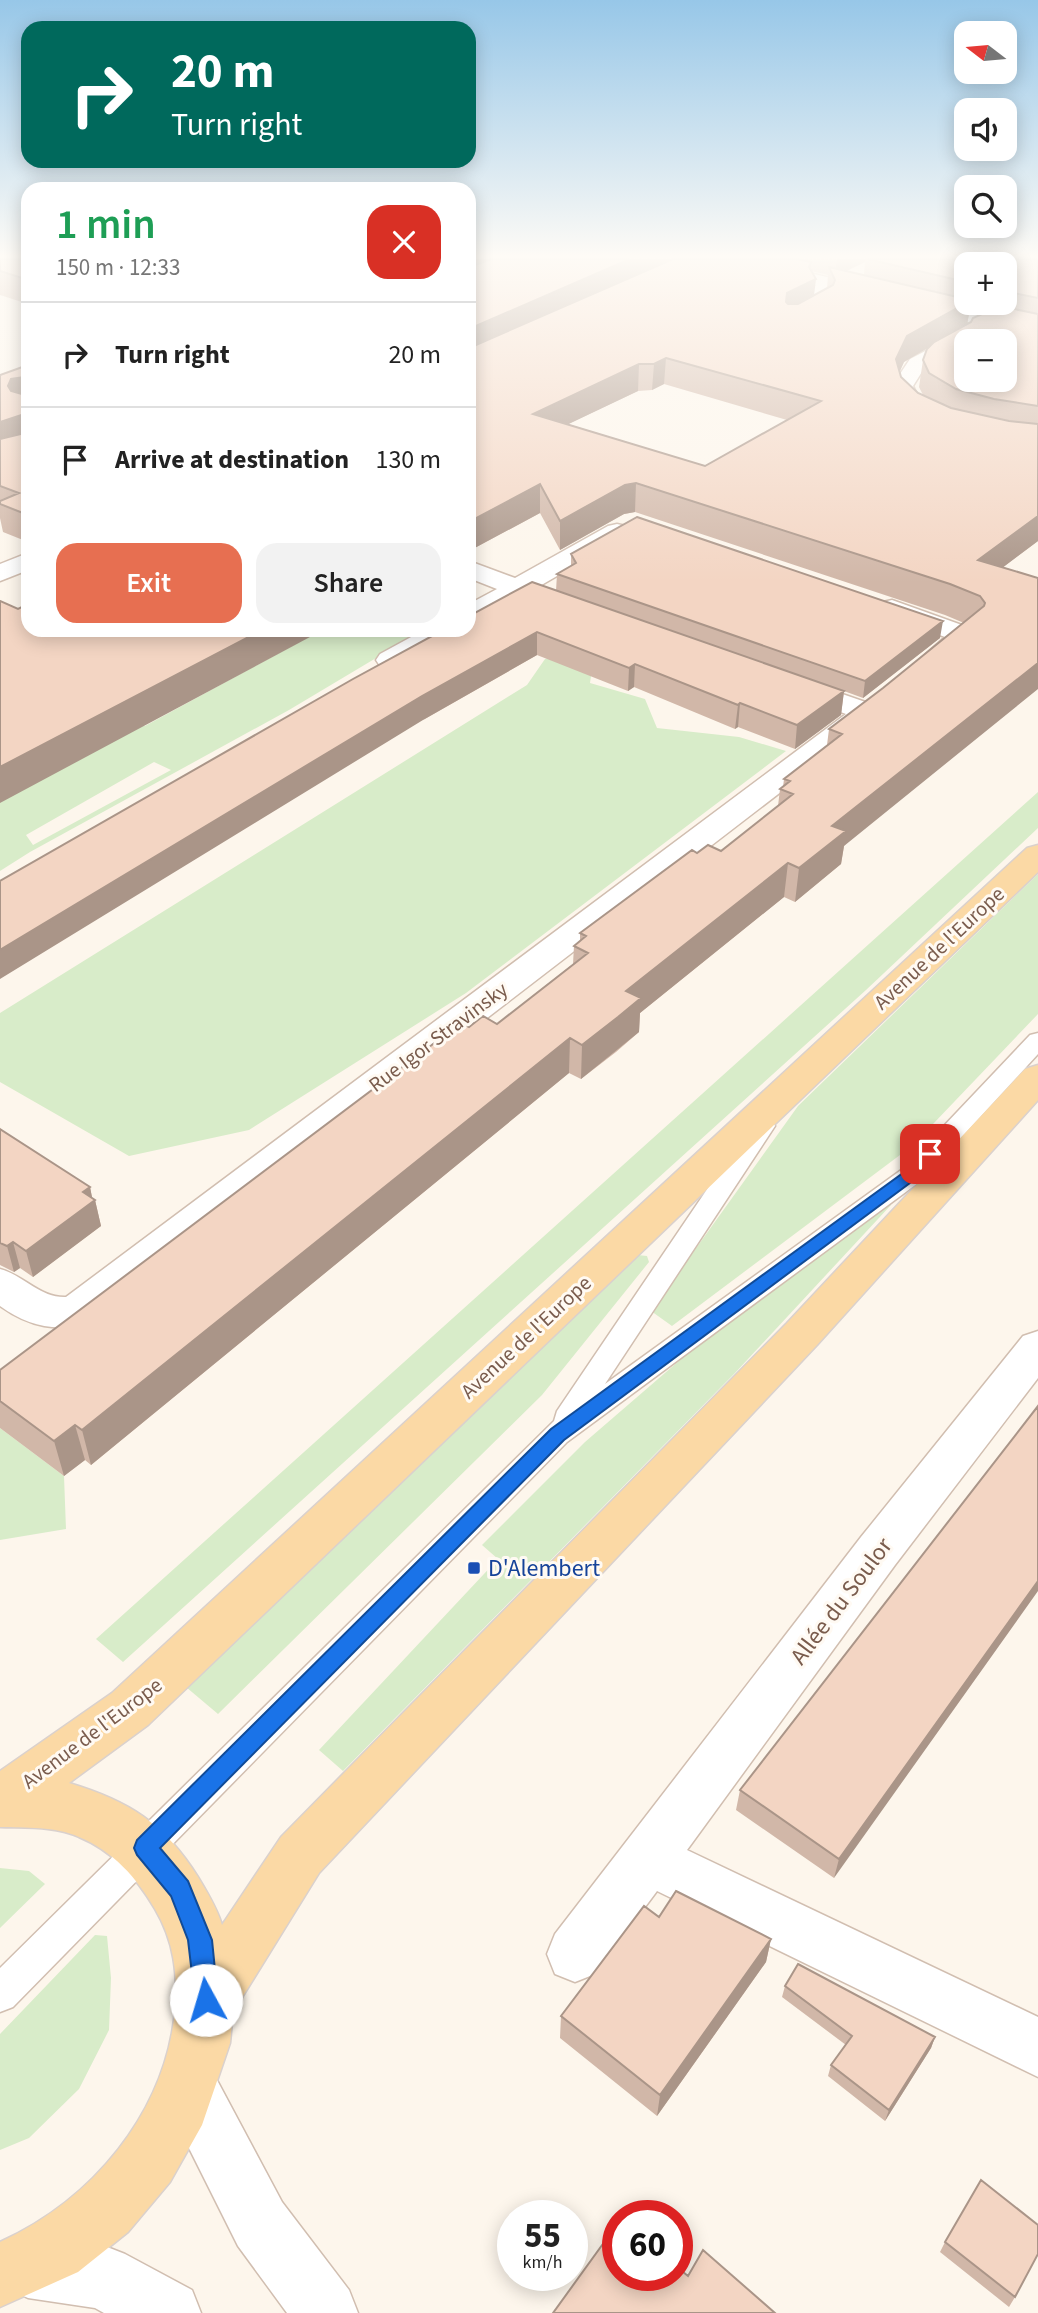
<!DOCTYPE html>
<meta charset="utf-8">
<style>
:root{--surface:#fff;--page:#f2f2f2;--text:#222;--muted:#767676;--line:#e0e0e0;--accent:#e76f51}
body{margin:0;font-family:"Source Sans 3",sans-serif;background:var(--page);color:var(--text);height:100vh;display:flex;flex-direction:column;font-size:26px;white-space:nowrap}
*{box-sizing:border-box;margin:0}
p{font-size:23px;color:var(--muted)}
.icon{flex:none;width:38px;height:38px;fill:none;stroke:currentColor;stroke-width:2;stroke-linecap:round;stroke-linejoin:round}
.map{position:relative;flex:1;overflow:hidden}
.drawer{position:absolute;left:21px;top:182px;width:455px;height:455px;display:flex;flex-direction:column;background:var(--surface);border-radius:21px;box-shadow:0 4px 18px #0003}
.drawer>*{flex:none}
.hud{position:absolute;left:21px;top:21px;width:455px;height:147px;border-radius:21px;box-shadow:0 4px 18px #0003;background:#00695c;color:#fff;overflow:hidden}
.needle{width:46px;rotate:286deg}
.fabs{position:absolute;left:954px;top:21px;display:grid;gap:14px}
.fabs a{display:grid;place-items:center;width:63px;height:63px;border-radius:14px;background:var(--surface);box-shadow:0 4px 18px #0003;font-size:35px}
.speed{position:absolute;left:497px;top:2200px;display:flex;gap:14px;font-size:35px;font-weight:700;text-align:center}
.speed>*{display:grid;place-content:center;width:91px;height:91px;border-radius:50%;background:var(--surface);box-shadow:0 4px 18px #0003;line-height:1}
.speed small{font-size:18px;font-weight:400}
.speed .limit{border:10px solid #d22;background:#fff;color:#111}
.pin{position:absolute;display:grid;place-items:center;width:60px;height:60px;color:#fff;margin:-30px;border-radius:14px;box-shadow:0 4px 10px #0006}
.me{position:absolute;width:77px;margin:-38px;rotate:354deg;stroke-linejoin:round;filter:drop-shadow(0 0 5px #0008)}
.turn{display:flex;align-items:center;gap:24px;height:147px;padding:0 35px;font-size:32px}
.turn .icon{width:91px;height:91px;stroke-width:2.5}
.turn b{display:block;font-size:49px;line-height:60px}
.round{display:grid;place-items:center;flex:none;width:74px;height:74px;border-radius:21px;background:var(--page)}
.overview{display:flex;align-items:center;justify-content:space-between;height:119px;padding:0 35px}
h1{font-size:42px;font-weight:600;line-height:52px;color:#1e9e55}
.action{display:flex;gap:14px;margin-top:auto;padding:14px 35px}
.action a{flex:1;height:80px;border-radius:21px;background:var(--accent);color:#fff;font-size:28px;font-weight:600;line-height:80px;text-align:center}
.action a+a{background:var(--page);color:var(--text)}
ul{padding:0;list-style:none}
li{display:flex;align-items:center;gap:21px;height:105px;padding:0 35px;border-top:2px solid var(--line)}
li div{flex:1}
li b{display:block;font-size:26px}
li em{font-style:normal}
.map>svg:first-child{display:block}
.green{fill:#d8ecc9;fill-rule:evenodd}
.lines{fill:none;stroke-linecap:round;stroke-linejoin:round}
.service-casing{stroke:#d1beb0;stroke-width:3}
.minor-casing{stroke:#d1beb0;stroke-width:3}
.tertiary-casing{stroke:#d1beb0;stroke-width:3}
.primary-casing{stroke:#dad1cd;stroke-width:3}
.service{fill:#fff;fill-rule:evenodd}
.minor{fill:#fff;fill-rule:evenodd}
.tertiary{fill:#fff;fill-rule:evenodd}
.primary{fill:#fbd9a5;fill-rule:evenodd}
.wall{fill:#d1b7a8;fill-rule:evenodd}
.shaded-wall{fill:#aa9588}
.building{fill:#f3d5c3;stroke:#aa9588;stroke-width:2;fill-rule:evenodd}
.route{fill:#1a73e8;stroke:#114b97;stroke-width:2}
.transit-dot{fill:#1a4fb4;stroke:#fffaf3;stroke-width:2.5}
.labels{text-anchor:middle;stroke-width:6;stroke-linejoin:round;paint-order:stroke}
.street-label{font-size:21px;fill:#7a5c4d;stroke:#fffaf3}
.near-transit-label{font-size:24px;fill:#164399;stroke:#fffaf3;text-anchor:start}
.near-street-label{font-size:24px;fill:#7a5c4d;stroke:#fffaf3}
</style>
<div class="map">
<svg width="1038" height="2313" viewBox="0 0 1038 2313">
<rect width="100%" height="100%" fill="#fdf6ec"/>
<path class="green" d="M 304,630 L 423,630 L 289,710 L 30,852 L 0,871 L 0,803 L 12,664 L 145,726 L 314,634 ZM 154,762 L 171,770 L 33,845 L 26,835 Z
M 595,649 L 590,683 L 645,699 L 657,728 L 739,737 L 786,751 L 466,993 L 249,1130 L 129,1156 L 0,1082 L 0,1013 L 527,685 L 545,659 Z
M 1038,792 L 1038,828 L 866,990 L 123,1662 L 96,1639 Z
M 1038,874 L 1038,1014 L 912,1146 L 672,1326 L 651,1311 L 798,1106 Z
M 887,1198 L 891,1205 L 735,1373 L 343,1771 L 319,1750 L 498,1559 L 482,1545 L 585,1442 L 687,1354 Z
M 637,1255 L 647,1256 L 649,1262 L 542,1395 L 218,1714 L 186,1687 Z
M 0,1428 L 64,1476 L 66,1529 L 0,1540 Z
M 0,1868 L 29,1871 L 45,1884 L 0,1928 Z
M 95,1935 L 107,1936 L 111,1978 L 109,2030 L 79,2089 L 29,2138 L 0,2150 L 0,2034 Z"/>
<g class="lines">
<defs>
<path id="service" d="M 824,280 L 834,283 L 822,291 L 830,306 L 813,317 L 805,317 L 805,311 L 817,305 L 809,290 Z
M 1038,1033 L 1038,1054 L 922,1180 L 567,1442 L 13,2007 L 0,2012 L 0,1968 L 554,1421 L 557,1411 L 754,1120 L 763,1118 L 772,1120 L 775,1126 L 605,1384 L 904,1168 L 1030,1035 Z"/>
<path id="minor" d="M 718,259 L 750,259 L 1038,327 L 1038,339 L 721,263 Z
M 968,329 L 975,331 L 978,335 L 975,339 L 966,341 L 966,344 L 925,367 L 913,386 C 927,424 1002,432 1038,436 L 1038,450 C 998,445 929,436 900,406 C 896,400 894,392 892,386 L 910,359 Z
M 617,524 L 626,526 L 629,531 L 626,536 L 538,587 L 577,599 L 581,605 L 577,611 L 568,613 L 519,597 L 478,621 L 469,623 L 469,604 L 497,589 L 469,578 L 469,561 L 515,578 L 608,526 Z
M 892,600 L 973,629 L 977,635 C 966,651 943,672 922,667 L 918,661 L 945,637 L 883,614 L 879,608 L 883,602 Z
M 424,630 L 456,630 L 452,636 L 400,666 L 390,668 L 380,666 L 376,660 L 380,654 Z
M 793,677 L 877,706 L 881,712 L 877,718 L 92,1322 C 58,1333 29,1327 0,1306 L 0,1269 C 25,1276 40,1298 66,1297 L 846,714 L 783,691 L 779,685 L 783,679 Z
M 1038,1331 L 1038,1378 L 895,1565 L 687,1850 L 1038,2017 L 1038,2077 L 657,1891 L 595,1974 L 575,1982 L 555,1974 L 547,1954 L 555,1934 L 861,1537 L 1023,1336 Z"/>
<path id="tertiary" d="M 28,553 L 28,570 L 0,581 L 0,564 Z
M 189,2058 L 210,2067 L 282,2202 L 349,2290 L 358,2313 L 287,2313 L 238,2246 L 159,2088 L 168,2067 Z
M 28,2234 L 102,2245 L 125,2254 L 192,2290 L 201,2313 L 104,2313 L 95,2308 L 28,2298 L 6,2288 C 0,2272 0,2260 6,2244 Z"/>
<path id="primary" d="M 1038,845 L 1038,872 L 148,1725 L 69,1783 C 129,1801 164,1823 198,1877 C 207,1892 217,1908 222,1925 L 281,1837 L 787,1323 L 1025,1069 L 1038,1065 L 1038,1100 L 817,1345 L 319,1873 L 233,2012 L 230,2043 L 202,2125 L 170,2182 L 128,2232 L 78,2272 L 0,2307 L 0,2242 C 92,2200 165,2114 175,2011 C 178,1974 174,1941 155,1909 C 137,1878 113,1851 79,1837 C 55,1826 26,1828 0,1827 L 0,1771 L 112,1693 L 1027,848 Z"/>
</defs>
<use href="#service" class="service-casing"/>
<use href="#minor" class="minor-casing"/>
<use href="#tertiary" class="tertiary-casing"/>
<use href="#primary" class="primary-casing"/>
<use href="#service" class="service"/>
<use href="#minor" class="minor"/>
<use href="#tertiary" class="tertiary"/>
<use href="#primary" class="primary"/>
</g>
<path class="wall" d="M 0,259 L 28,259 L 28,304 L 0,295 Z
M 469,259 L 1038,259 L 1038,541 L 1003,567 L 1038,578 L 844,846 L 841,864 L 795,902 L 784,897 L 640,1013 L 639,1032 L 616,1052 L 581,1079 L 569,1073 L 91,1465 L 85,1460 L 64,1476 L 0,1428 L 0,1370 L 469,1027 L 497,1024 L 573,964 L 574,946 L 580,941 L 580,933 L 697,853 L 721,851 L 778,806 L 780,789 L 783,787 L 784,779 L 827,745 L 829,729 L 883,688 L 964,623 L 945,615 L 635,512 L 624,514 L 560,550 L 540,513 L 469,551 ZM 865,262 L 864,275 L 847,271 ZM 966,264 L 1004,264 L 1004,303 L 966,303 ZM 811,271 L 828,275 L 827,289 L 814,295 ZM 970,309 L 986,312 L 967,324 ZM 927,348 L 923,360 L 919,387 L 923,395 L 918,393 L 901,377 L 900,371 L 904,362 ZM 664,384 L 787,420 L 705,466 L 568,424 L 638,391 L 652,390 Z
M 28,365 L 28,542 L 3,532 L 0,518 L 0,375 Z
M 571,554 L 940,638 L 863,698 L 844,691 L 841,715 L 795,749 L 738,727 L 735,729 L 634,687 L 628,691 L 537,655 L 423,720 L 556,591 L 557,574 L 571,566 Z
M 0,1129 L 90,1187 L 92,1198 L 95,1200 L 101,1226 L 33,1277 L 20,1268 L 14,1272 L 0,1265 Z
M 1038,1406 L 834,1878 L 736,1810 L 740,1790 Z
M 659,1917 L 771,1939 L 766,1962 L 657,2116 L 560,2038 L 561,2016 Z
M 785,1986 L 935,2037 L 931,2048 L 885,2121 L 828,2076 L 831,2065 L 846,2045 L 782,1997 Z
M 945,2242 L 1015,2297 L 1009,2307 L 940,2252 Z"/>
<path class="shaded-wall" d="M 469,259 L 508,259 L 469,274 Z
M 630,259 L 683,259 L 469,355 L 469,329 Z
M 837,259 L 866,259 L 865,262 L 835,276 Z
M 811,262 L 809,282 L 816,279 L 813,304 L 783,327 L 787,293 Z
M 966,303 L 971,303 L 967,325 L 904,362 L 893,386 L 896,359 L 907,336 Z
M 666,358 L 664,384 L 652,390 L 654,364 Z
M 639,364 L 638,391 L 533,441 L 533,414 Z
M 25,377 L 28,394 L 16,406 L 8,386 L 11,379 Z
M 24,414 L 28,434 L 0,452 L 0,422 Z
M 636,483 L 635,512 L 624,514 L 560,550 L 560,521 L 625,485 Z
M 540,484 L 540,513 L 469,551 L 469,522 Z
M 1038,516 L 1038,541 L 973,590 L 978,560 Z
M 943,621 L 940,638 L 863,698 L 865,681 Z
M 262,630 L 323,630 L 0,803 L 0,767 Z
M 537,632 L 537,655 L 423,720 L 0,979 L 0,950 L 422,696 Z
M 1038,663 L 1038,689 L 844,846 L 841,864 L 795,902 L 799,868 L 832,826 Z
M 635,664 L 634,687 L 628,691 L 629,668 Z
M 844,691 L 841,715 L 795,749 L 797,725 Z
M 740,703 L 738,727 L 735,729 L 738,705 Z
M 788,863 L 784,897 L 640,1013 L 639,1032 L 581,1079 L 582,1045 L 626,991 Z
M 570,1038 L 569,1073 L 91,1465 L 82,1430 Z
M 90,1187 L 93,1202 L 95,1200 L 101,1226 L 33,1277 L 26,1251 L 83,1192 Z
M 13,1242 L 20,1268 L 14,1272 L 7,1246 Z
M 75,1425 L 85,1460 L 64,1476 L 54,1441 Z
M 1038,1581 L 1038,1591 L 834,1878 L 839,1859 Z
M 771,1939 L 766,1962 L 657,2116 L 660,2095 Z
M 935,2037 L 931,2048 L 885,2121 L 889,2110 Z"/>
<path class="building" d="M 0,259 L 28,259 L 28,280 L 0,271 Z
M 492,259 L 630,259 L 469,329 L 469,267 Z
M 673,259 L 797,259 L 811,262 L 809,267 L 816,279 L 787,293 L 786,302 L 788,304 L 798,304 L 833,285 L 835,280 L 829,267 L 966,299 L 966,303 L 907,336 L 896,359 L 901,377 L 918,393 L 951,408 L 1009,421 L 1038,424 L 1038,516 L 978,560 L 1038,578 L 1038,663 L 832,826 L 846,831 L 799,868 L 788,863 L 626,991 L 641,998 L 618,1017 L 582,1045 L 570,1038 L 82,1430 L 75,1425 L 54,1441 L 0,1401 L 0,1370 L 461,1023 L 469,1027 L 483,1016 L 497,1024 L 588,953 L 574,946 L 586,936 L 580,933 L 692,850 L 697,853 L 708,845 L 721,851 L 793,794 L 780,789 L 790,781 L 784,779 L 842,734 L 829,729 L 883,688 L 984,606 L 985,603 L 980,596 L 950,584 L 636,483 L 625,485 L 560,521 L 540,484 L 469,522 L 469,348 ZM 666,358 L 821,401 L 705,466 L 533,414 L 639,364 L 654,364 Z
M 867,259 L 1038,259 L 1038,298 L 1004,291 L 1004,264 L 966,264 L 966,282 Z
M 1000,306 L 1038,314 L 1038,406 L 994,399 L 956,389 L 929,373 L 923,360 L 927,349 L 934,342 L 971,322 L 973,318 ZM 966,341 L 1004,341 L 1004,380 L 966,380 Z
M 28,365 L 28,515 L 0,504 L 0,501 L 19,493 L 0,486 L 0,439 L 25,433 L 24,414 L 0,422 L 0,375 ZM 25,377 L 25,395 L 11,391 L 8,386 L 11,379 Z
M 637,517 L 943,621 L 865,681 L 557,574 L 576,563 L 571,554 Z
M 532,582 L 844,691 L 797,725 L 740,703 L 738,705 L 635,664 L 629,668 L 537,632 L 422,696 L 0,950 L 0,881 L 353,679 L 443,630 L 469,630 L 469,616 Z
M 0,601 L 18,609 L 28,604 L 28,630 L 262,630 L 0,767 Z
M 0,1129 L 90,1187 L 83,1192 L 95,1200 L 26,1251 L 13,1242 L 7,1246 L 0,1243 Z
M 1038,1406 L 1038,1581 L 839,1859 L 740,1790 Z
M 676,1891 L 771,1939 L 660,2095 L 561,2016 L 644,1906 L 659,1917 Z
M 798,1964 L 935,2037 L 889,2110 L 831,2065 L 852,2036 L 785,1986 Z
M 981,2180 L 1038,2225 L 1038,2254 L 1015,2297 L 945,2242 Z
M 618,2223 L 618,2275 L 677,2275 L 677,2267 L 688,2276 L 703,2250 L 775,2313 L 553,2313 Z"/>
<linearGradient id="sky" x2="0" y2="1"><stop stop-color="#97c7e8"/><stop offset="0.44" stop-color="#fefbf6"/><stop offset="1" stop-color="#fefbf6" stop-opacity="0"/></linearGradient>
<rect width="1038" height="583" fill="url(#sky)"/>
<path class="route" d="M 930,1149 L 938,1154 L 918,1177 L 564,1440 L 160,1848 L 188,1881 L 212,1940 L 218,2000 L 215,2009 L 206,2012 L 198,2009 L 195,2000 L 188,1940 L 171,1896 L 137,1855 L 134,1848 L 137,1840 L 551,1429 L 907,1170 L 925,1151 Z"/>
<rect class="transit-dot" x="467" y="1561" width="14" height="14" rx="3.5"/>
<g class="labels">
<g class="street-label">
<text transform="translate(939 948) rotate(-43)" y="7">Avenue de l'Europe</text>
<text transform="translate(438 1037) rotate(-37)" y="7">Rue Igor Stravinsky</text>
<text transform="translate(526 1337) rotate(-43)" y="7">Avenue de l'Europe</text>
<text transform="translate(92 1733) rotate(-37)" y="7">Avenue de l'Europe</text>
</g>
<g class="near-transit-label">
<text x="488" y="1576">D'Alembert</text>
</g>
<g class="near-street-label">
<text transform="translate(841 1601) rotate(-53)" y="8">Allée du Soulor</text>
</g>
</g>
</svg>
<div class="fabs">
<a><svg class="needle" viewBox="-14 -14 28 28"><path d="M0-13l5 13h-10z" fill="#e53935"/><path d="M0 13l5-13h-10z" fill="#767676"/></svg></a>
<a><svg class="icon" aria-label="sound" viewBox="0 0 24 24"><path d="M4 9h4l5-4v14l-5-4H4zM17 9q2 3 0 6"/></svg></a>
<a><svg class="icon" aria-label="search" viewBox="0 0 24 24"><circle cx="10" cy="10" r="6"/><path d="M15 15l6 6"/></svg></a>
<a>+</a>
<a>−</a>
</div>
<div class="speed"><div>55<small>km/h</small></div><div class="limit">60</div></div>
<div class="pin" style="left:930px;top:1154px;background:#d93025"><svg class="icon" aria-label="arrive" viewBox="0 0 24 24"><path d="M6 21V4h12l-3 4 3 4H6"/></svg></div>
<svg class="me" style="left:206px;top:2000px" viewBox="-20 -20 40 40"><circle r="19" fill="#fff"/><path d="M0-13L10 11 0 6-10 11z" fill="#1a73e8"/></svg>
<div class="hud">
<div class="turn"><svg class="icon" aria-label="right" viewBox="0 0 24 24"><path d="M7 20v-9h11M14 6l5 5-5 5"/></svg><div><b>20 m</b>Turn right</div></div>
</div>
<section class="drawer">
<div class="overview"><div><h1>1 min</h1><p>150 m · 12:33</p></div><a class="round" style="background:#d93025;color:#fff"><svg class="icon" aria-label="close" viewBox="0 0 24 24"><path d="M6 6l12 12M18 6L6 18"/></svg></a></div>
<ul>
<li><svg class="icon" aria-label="right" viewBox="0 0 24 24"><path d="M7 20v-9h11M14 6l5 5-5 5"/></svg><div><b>Turn right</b></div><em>20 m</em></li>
<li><svg class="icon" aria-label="arrive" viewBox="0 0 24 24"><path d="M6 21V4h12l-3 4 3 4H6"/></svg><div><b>Arrive at destination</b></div><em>130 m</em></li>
</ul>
<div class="action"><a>Exit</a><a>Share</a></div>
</section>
</div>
